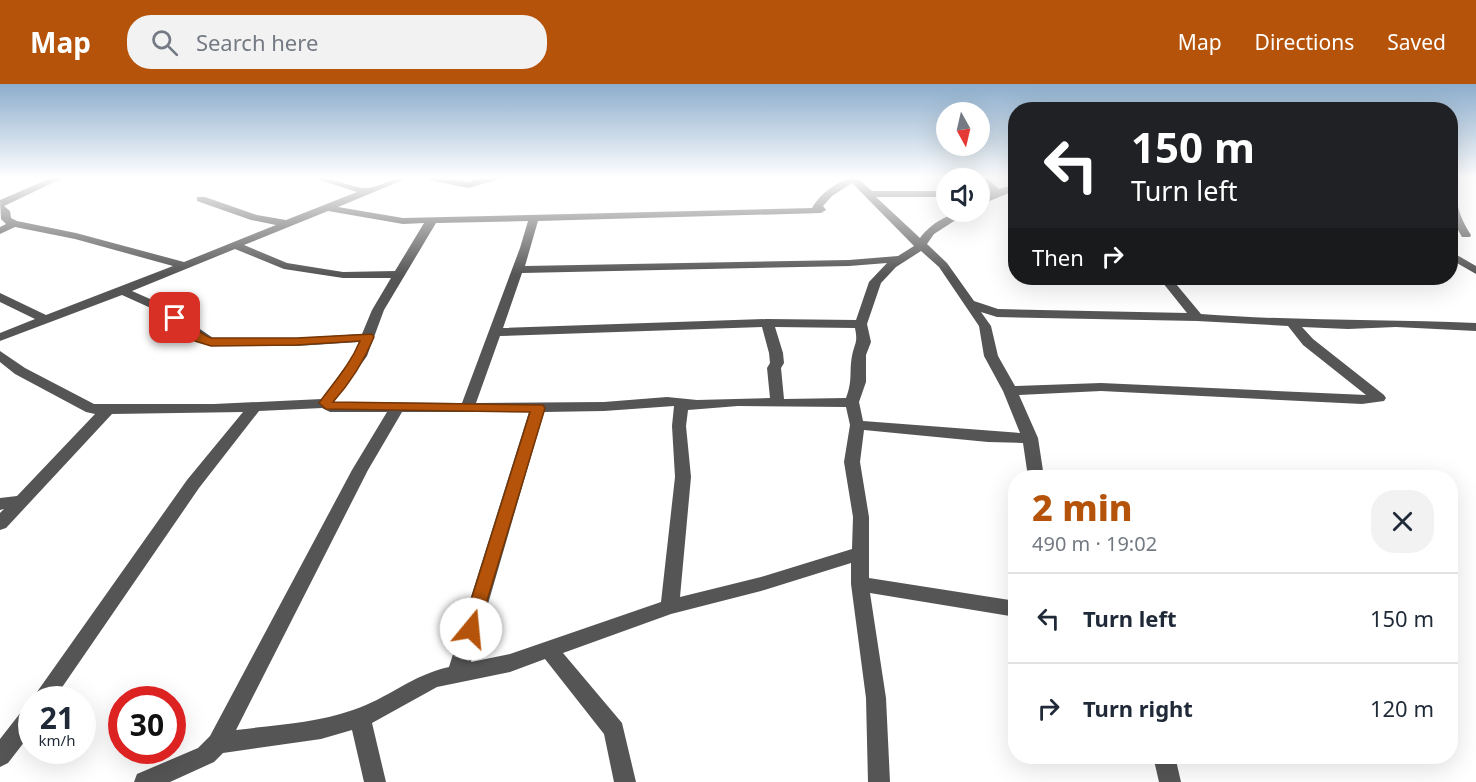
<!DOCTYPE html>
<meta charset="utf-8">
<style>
:root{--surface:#fff;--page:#f2f2f3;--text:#1f2937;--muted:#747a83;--line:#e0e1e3;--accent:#b45309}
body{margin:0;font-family:"Noto Sans",sans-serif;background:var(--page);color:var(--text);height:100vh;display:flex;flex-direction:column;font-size:22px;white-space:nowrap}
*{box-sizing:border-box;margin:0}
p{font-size:20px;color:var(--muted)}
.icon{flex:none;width:33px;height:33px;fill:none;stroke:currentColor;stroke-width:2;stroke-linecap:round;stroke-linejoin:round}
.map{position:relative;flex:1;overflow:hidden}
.side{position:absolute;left:1008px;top:386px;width:450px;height:294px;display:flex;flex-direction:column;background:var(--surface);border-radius:24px;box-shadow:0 6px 24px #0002}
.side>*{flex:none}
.hud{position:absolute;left:1008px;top:18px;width:450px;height:183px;border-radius:24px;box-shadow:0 6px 24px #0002;background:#202124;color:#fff;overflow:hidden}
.needle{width:39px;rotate:172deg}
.fabs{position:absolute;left:936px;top:18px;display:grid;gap:12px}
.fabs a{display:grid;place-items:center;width:54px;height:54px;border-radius:50%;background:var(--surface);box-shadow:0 6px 24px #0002;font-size:30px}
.speed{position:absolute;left:18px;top:602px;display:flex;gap:12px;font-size:30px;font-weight:700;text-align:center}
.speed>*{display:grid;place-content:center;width:78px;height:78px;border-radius:50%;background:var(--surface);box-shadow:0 6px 24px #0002;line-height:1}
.speed small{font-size:15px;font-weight:400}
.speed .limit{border:9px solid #d22;background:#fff;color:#111}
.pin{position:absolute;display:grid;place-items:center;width:51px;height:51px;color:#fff;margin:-26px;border-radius:12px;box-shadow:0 3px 9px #0006}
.me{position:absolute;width:66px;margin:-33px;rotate:17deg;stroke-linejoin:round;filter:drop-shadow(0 0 4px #0008)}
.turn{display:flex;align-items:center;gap:21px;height:126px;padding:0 24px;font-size:27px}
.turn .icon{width:78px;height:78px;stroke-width:2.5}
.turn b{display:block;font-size:42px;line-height:51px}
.then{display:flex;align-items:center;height:57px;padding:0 24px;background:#0003;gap:12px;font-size:22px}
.round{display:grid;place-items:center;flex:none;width:63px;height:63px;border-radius:24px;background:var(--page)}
.headline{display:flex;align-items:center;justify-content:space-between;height:102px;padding:0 24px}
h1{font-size:36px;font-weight:800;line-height:45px;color:var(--accent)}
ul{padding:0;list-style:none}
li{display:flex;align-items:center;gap:18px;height:90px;padding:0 24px;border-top:2px solid var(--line)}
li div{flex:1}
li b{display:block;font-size:22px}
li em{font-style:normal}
header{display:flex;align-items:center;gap:36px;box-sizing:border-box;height:84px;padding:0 30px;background:var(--accent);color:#fff}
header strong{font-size:28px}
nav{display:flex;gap:33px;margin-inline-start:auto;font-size:21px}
.search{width:420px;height:54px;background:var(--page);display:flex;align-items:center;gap:15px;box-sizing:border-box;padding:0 21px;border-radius:24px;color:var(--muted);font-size:22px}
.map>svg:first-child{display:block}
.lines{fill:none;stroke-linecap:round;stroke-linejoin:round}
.minor{fill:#555;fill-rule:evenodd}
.route{fill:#b45309;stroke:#753606;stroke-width:1.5}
</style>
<header>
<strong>Map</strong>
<div class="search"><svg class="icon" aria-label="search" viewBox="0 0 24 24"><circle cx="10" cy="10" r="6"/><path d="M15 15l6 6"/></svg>Search here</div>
<nav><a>Map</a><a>Directions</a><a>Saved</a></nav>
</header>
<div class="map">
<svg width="1476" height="698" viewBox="0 0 1476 698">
<rect width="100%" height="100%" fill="#fff"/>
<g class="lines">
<path class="minor" d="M 51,94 L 63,94 L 4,122 L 10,127 L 11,134 L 17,137 L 76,149 L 184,178 L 276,141 L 251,136 L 197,117 L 197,113 L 205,113 L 257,131 L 286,136 L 357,108 L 320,96 L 319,94 C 334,94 356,105 367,104 C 380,103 390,94 404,94 L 403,96 L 338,123 L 403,134 L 812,124 C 819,111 839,94 857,94 L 872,107 L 946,107 L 946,113 L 876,113 L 920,154 C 930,140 950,128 968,128 L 934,150 L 927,160 L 947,179 L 974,217 L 998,225 L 1187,229 L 1159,194 L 1171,194 L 1201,230 C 1293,237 1384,235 1476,239 L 1476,247 L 1396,243 L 1348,245 L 1302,243 L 1313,255 L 1384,311 L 1386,314 L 1384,317 L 1362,320 L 1101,307 L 1019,311 L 1038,354 L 1044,393 L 1028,393 L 1023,359 L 988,358 L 864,346 L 860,378 L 869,433 L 869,494 L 1016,517 L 1016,533 L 870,509 L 886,614 L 890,698 L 868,698 L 866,614 L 851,500 L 851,479 L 761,507 L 671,530 L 563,569 L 622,639 L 636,698 L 614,698 L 604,650 L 545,575 L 510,588 L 437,603 L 372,639 L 386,698 L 364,698 L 352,646 L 321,655 L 223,669 L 214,678 L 170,698 L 134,698 L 137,690 L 198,664 L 210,652 L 352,386 L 387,328 L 330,328 L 322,324 L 259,327 L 199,404 L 54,615 L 32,615 L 187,396 L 243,328 L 112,330 L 6,444 L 0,446 L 0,429 L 4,425 L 0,426 L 0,414 L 17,412 L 95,330 L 86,328 L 15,290 L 0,278 L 0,267 L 25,284 L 94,320 L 214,320 L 322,315 L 353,272 L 359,258 L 297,262 L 211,262 L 193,254 L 153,225 L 122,211 L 0,257 L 0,249 L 35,235 L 0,218 L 0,209 L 46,231 L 173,182 L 75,155 L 15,143 L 0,150 L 0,143 L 6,140 L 1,135 L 0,116 ZM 852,99 L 914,162 L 898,172 L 849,176 L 525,182 L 538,137 L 821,129 L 826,126 L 823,122 L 832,112 ZM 328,127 L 403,140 L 424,139 L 395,187 L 343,188 L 287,179 L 244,161 ZM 528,137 L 520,164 L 462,319 L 334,318 L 367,272 L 384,226 L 436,139 ZM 235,165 L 284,185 L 343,194 L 391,194 L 372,226 L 362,250 L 297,254 L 213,254 L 168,223 L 132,207 ZM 921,167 L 939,183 L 979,242 L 984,272 L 1003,307 L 1020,349 L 863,337 L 859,318 L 866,298 L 866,271 L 871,258 L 867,240 L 881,199 L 896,183 ZM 887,179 L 869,198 L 856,236 L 767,235 L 503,244 L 522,189 L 849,182 ZM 981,228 L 997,233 L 1197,237 L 1288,242 L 1303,261 L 1366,311 L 1101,299 L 1015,302 L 998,272 L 991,242 ZM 762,243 L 769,269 L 770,279 L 767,284 L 770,314 L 697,316 L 667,313 L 604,318 L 476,319 L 500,252 ZM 775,243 L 855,244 C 858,259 855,258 852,272 C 849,288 853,296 846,314 L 784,315 L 781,284 L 784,279 L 783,269 ZM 674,322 L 672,342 L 675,393 L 661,518 L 510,570 L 471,578 L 544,328 L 604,327 ZM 738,322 L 846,323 L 850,341 L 844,378 L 853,433 L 852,465 L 761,493 L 680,513 L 691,393 L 686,342 L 688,326 ZM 402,328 L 529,328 L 449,583 C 414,590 387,615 353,626 C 316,639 275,641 236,646 L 368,386 Z
M 428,94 L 444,94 L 467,98 L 481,94 L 504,94 L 468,104 L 429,96 Z
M 978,94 L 987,94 L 999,105 L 1016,100 L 1016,106 L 980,121 L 980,114 L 990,108 Z
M 1450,94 L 1459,94 C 1453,115 1459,133 1471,151 L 1470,153 L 1462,153 L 1450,132 Z
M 1450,167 L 1476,182 L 1476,190 L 1450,175 Z
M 32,620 L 32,648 L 8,679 L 0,683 L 0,655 L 25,623 Z
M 1153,672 L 1175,672 L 1181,698 L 1159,698 Z"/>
</g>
<linearGradient id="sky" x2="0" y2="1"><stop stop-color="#8cadcc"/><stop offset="0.49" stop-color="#fff"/><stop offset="1" stop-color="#fff" stop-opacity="0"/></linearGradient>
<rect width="1476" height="191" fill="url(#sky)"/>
<path class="route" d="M 175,231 C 190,236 198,250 211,254 L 297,254 L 372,250 L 374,253 C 364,277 351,298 333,318 L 543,321 L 545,324 L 477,550 L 471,552 L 465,550 L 462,545 L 530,328 L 326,325 L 319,319 C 334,298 350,281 360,257 L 297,261 L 211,262 L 195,257 L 189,249 L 171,236 L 169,234 Z"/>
</svg>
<div class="fabs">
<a><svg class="needle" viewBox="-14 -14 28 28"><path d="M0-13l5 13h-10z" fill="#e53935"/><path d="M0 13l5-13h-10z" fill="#747a83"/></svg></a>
<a><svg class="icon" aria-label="sound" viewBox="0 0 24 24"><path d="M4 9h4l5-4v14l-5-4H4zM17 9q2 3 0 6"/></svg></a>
</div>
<div class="speed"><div>21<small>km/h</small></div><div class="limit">30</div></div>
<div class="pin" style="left:175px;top:234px;background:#d93025"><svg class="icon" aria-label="arrive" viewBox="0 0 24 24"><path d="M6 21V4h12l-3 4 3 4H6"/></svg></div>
<svg class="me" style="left:471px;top:545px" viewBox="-20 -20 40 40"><circle r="19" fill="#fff"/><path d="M0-13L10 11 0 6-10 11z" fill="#b45309"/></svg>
<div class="hud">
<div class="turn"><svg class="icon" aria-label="left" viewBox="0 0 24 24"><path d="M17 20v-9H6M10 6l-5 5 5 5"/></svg><div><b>150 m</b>Turn left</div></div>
<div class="then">Then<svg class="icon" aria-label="right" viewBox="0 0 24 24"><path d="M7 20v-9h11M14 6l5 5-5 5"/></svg></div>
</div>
<section class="side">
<div class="headline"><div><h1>2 min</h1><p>490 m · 19:02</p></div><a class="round"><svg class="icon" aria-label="close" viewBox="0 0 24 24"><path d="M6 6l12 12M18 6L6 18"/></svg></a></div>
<ul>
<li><svg class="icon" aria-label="left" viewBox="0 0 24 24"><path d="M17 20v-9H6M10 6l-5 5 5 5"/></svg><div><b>Turn left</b></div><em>150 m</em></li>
<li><svg class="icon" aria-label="right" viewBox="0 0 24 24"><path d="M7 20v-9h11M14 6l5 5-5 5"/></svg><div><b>Turn right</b></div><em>120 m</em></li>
</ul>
</section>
</div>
